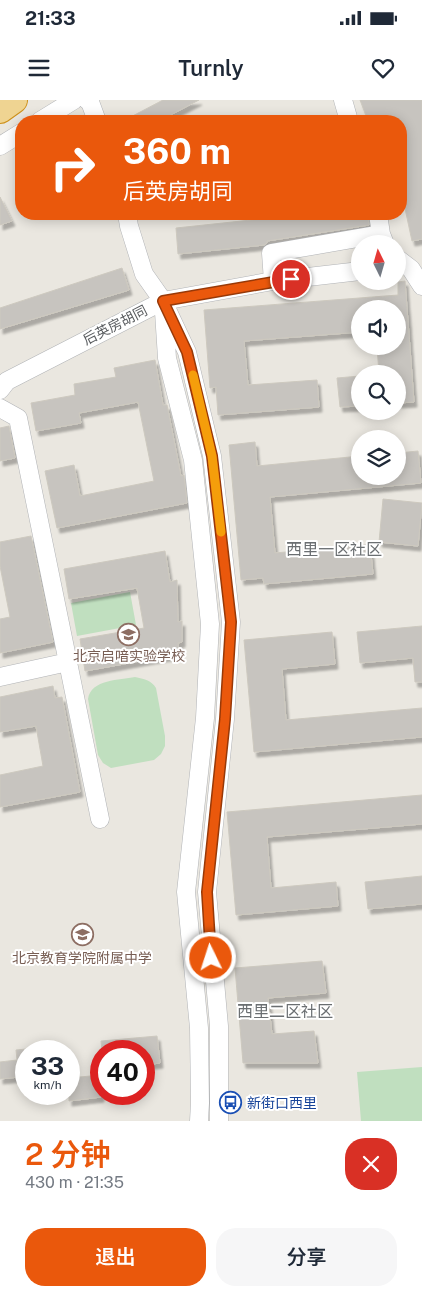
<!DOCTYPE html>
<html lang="zh">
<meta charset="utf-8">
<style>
:root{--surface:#fff;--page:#f6f6f7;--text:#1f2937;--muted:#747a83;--accent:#ea580c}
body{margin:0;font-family:"Public Sans","Noto Sans SC",sans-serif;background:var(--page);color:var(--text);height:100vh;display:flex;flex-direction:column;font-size:19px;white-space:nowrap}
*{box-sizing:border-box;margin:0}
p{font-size:16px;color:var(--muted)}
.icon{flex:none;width:28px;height:28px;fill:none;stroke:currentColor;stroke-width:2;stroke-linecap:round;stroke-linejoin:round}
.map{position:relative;height:1021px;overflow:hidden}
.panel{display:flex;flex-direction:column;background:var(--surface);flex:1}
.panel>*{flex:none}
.banner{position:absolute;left:15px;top:15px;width:392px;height:105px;border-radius:20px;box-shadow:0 2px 12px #0003;background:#ea580c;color:#fff;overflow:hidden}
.needle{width:32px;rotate:355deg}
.controls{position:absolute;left:351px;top:135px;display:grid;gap:10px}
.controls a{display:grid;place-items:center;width:55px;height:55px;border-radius:50%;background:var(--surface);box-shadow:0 2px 12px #0003;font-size:25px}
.speed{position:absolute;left:15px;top:940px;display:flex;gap:10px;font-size:25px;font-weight:700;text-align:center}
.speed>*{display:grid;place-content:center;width:65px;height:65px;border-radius:50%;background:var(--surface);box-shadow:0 2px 12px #0003;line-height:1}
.speed small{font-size:12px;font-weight:400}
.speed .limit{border:8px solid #d22;background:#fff;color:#111}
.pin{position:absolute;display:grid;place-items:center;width:42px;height:42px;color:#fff;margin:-21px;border:2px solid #fff;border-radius:50%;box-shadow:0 1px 5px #0007}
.me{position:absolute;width:55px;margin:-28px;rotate:356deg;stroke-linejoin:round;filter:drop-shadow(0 0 4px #0008)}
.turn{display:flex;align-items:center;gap:18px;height:105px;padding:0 25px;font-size:22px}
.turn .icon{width:65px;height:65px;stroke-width:2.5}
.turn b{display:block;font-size:35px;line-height:42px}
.round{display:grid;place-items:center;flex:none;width:52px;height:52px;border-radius:20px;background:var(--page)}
.headline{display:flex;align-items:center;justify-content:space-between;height:85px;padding:0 25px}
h1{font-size:30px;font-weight:600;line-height:38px;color:var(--accent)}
.action{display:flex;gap:10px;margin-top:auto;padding:10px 25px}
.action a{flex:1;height:58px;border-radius:20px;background:var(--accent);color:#fff;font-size:20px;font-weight:600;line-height:58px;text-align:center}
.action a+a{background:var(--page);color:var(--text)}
.status{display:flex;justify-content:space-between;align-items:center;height:35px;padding:0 25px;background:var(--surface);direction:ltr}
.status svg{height:14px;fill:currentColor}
header{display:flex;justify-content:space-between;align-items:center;height:65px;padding:0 25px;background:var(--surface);font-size:22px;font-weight:600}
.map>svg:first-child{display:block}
.green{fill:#c0dfbf}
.building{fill:#c7c4bf;stroke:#cdc9bf;filter:url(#shadow)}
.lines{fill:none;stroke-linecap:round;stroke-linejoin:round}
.minor-casing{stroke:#b1b3b6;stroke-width:19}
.highway-casing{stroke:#ce911b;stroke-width:28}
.minor{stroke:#fff;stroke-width:18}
.highway{stroke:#efd492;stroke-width:26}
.route-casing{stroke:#983908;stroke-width:12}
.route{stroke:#ea580c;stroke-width:9}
.slow{stroke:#f59e0b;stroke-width:9}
.labels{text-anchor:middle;stroke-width:4;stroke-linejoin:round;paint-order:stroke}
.street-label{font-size:14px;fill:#595c5f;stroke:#fff}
.education-label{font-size:14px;fill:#785e54;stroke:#fff}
.transit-label{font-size:14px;fill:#164399;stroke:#fff;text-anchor:start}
.quarter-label{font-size:16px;fill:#6a6e71;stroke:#fff}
</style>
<div class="status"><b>21:33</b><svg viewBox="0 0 49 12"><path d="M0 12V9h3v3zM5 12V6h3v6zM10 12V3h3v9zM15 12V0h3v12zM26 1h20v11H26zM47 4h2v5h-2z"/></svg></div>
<header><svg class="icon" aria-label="menu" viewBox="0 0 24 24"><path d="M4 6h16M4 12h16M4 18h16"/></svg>Turnly<svg class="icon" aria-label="heart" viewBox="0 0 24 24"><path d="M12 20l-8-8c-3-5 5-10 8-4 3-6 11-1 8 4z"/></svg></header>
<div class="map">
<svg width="422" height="1021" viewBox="0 0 422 1021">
<defs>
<filter id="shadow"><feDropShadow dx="3" dy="5" stdDeviation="1" flood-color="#0004"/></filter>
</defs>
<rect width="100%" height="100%" fill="#eae7e0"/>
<path class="green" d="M 130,492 L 136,525 L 77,536 L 71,503 Z
M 135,577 C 144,579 151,580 156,588 L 165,636 L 165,646 L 161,654 L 154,660 L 111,668 L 103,663 L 98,655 L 88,599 C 91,579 120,580 135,577 Z
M 422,967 L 422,1021 L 361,1021 L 357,972 Z"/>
<path class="building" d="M 163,0 L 199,0 L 159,21 L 123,21 Z
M 360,0 L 422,0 L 422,139 L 412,141 L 401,90 L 401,21 L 368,21 Z
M 0,97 L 12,121 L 0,125 Z
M 291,114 L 368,114 L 369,125 L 267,141 L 267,143 L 264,145 L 178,154 L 176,128 L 279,117 L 279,115 Z
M 122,168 L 129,190 L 0,229 L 0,208 Z
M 405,181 L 414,302 L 398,303 L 398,274 L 379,274 L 377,246 L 398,246 L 398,209 L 360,209 L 360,232 L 244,241 L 248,285 L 317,280 L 319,307 L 218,315 L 216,287 L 210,288 L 204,210 L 398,195 L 398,182 Z
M 155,260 L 163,305 L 167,305 L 181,376 L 184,375 L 187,403 L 57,428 L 45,371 L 74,365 L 80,396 L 154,381 L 138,302 L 79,313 L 81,323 L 36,331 L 31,303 L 75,295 L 74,284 L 116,277 L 114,268 Z
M 360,276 L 360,306 L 340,307 L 337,278 Z
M 9,326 L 15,358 L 0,361 L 0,328 Z
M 255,342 L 257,366 L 360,356 L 360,376 L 398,376 L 398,353 L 418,351 L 421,383 L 270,397 L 275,453 L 370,444 L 373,474 L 264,484 L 263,478 L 241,480 L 229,345 Z
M 383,399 L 422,403 L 418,446 L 379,442 Z
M 31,436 L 53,542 L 0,553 L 0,519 L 10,517 L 0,466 L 0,442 Z
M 165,451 L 170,482 L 177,480 L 178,522 L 182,521 L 182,542 L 178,543 L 179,554 L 85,571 L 80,539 L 144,528 L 137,488 L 69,499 L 64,469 Z
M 422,526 L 422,582 L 415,582 L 413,558 L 360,563 L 357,532 Z
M 332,532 L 335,564 L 282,569 L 286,620 L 422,608 L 422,637 L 254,652 L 244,540 Z
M 53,586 L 55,598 L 62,597 L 80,692 L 0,707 L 0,675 L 43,666 L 36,626 L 0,632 L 0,597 Z
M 422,695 L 422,724 L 267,737 L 271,788 L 336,782 L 338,806 L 236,815 L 227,712 Z
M 422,776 L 422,804 L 368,809 L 365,782 Z
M 322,861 L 326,893 L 268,898 L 272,934 L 314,931 L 318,963 L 243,963 L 235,868 Z
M 157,936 L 160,963 L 144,965 L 144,951 L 102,951 L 101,941 Z
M 26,949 L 26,985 L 19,985 L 19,977 L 0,979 L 0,962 L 17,960 L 16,950 Z
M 101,975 L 101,997 L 69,1001 L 69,978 Z"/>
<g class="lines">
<defs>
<path id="minor" d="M 87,0 L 90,2 L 97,21
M 343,0 L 349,21
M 40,21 L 74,0
M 0,46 L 21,33
M 127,114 L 129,126 L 144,174 L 163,201 L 187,252 L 212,356 L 231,522 L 225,619 L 207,792 L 219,926 L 219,1021
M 378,114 L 381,134 L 385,144
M 398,159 L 411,169 L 422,186
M 273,181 L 271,153 L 381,134
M 164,212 L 167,258 L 193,360 L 210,524 L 205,618 L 186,792 L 199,928 L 200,1003 L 199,1021
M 0,290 L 7,281 L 163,201 L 273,181 L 360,171
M 0,308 L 18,318 L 100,719
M 0,577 L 68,562"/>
<path id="highway" d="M 0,10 L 14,0"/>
</defs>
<use href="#minor" class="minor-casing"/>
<use href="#highway" class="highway-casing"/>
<use href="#minor" class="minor"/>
<use href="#highway" class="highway"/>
</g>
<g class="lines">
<defs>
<path id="route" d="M 211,858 L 207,792 L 225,619 L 231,522 L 212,356 L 187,252 L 163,201 L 291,179"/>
</defs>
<use href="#route" class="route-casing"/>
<use href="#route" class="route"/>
<path class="slow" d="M 193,275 L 212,356 L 221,432"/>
</g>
<defs>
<symbol id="school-ring" viewBox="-11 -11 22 22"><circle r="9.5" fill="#fff" stroke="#8d6e63" stroke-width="1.5"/><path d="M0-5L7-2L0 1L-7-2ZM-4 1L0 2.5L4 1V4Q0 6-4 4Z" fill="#8d6e63"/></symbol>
<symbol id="bus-ring" viewBox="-11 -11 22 22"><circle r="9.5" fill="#fff" stroke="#1a4fb4" stroke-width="1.5"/><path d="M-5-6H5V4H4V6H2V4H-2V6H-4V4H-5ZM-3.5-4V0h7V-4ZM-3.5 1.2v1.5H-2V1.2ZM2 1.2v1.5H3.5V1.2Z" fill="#1a4fb4"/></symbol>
</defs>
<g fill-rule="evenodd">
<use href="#school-ring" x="116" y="522" width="25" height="25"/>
<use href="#school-ring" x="70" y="822" width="25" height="25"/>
<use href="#bus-ring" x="218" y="990" width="25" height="25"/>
</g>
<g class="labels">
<g class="street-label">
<text transform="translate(115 225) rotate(-27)" y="5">后英房胡同</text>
</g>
<g class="education-label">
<text x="129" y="561">北京启喑实验学校</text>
<text x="82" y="863">北京教育学院附属中学</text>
</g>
<g class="transit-label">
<text x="247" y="1008">新街口西里</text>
</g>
<g class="quarter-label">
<text x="334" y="455">西里一区社区</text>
<text x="285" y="917">西里二区社区</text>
</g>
</g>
</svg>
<div class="controls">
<a><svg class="needle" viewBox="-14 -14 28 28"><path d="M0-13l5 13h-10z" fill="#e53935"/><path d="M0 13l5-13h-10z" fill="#747a83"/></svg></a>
<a><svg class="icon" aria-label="sound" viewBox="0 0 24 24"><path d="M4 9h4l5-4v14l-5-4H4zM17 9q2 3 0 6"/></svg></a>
<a><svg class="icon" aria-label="search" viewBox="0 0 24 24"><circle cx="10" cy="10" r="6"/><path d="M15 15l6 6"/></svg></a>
<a><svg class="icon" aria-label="layers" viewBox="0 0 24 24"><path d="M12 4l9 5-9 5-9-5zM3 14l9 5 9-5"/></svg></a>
</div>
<div class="speed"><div>33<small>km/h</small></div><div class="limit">40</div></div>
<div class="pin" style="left:291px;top:179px;background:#d93025"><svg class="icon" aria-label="arrive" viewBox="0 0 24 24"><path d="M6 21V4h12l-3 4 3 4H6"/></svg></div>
<svg class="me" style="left:211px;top:858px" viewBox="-20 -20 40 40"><circle r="17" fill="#ea580c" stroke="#fff" stroke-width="3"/><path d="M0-11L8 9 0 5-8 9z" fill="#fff"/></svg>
<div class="banner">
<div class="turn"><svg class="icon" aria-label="right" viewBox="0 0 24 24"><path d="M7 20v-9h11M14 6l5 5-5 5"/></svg><div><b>360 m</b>后英房胡同</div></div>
</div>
</div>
<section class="panel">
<div class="headline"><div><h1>2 分钟</h1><p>430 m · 21:35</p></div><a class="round" style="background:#d93025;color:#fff"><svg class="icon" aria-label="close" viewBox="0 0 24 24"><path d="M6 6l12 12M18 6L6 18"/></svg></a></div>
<div class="action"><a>退出</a><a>分享</a></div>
</section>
